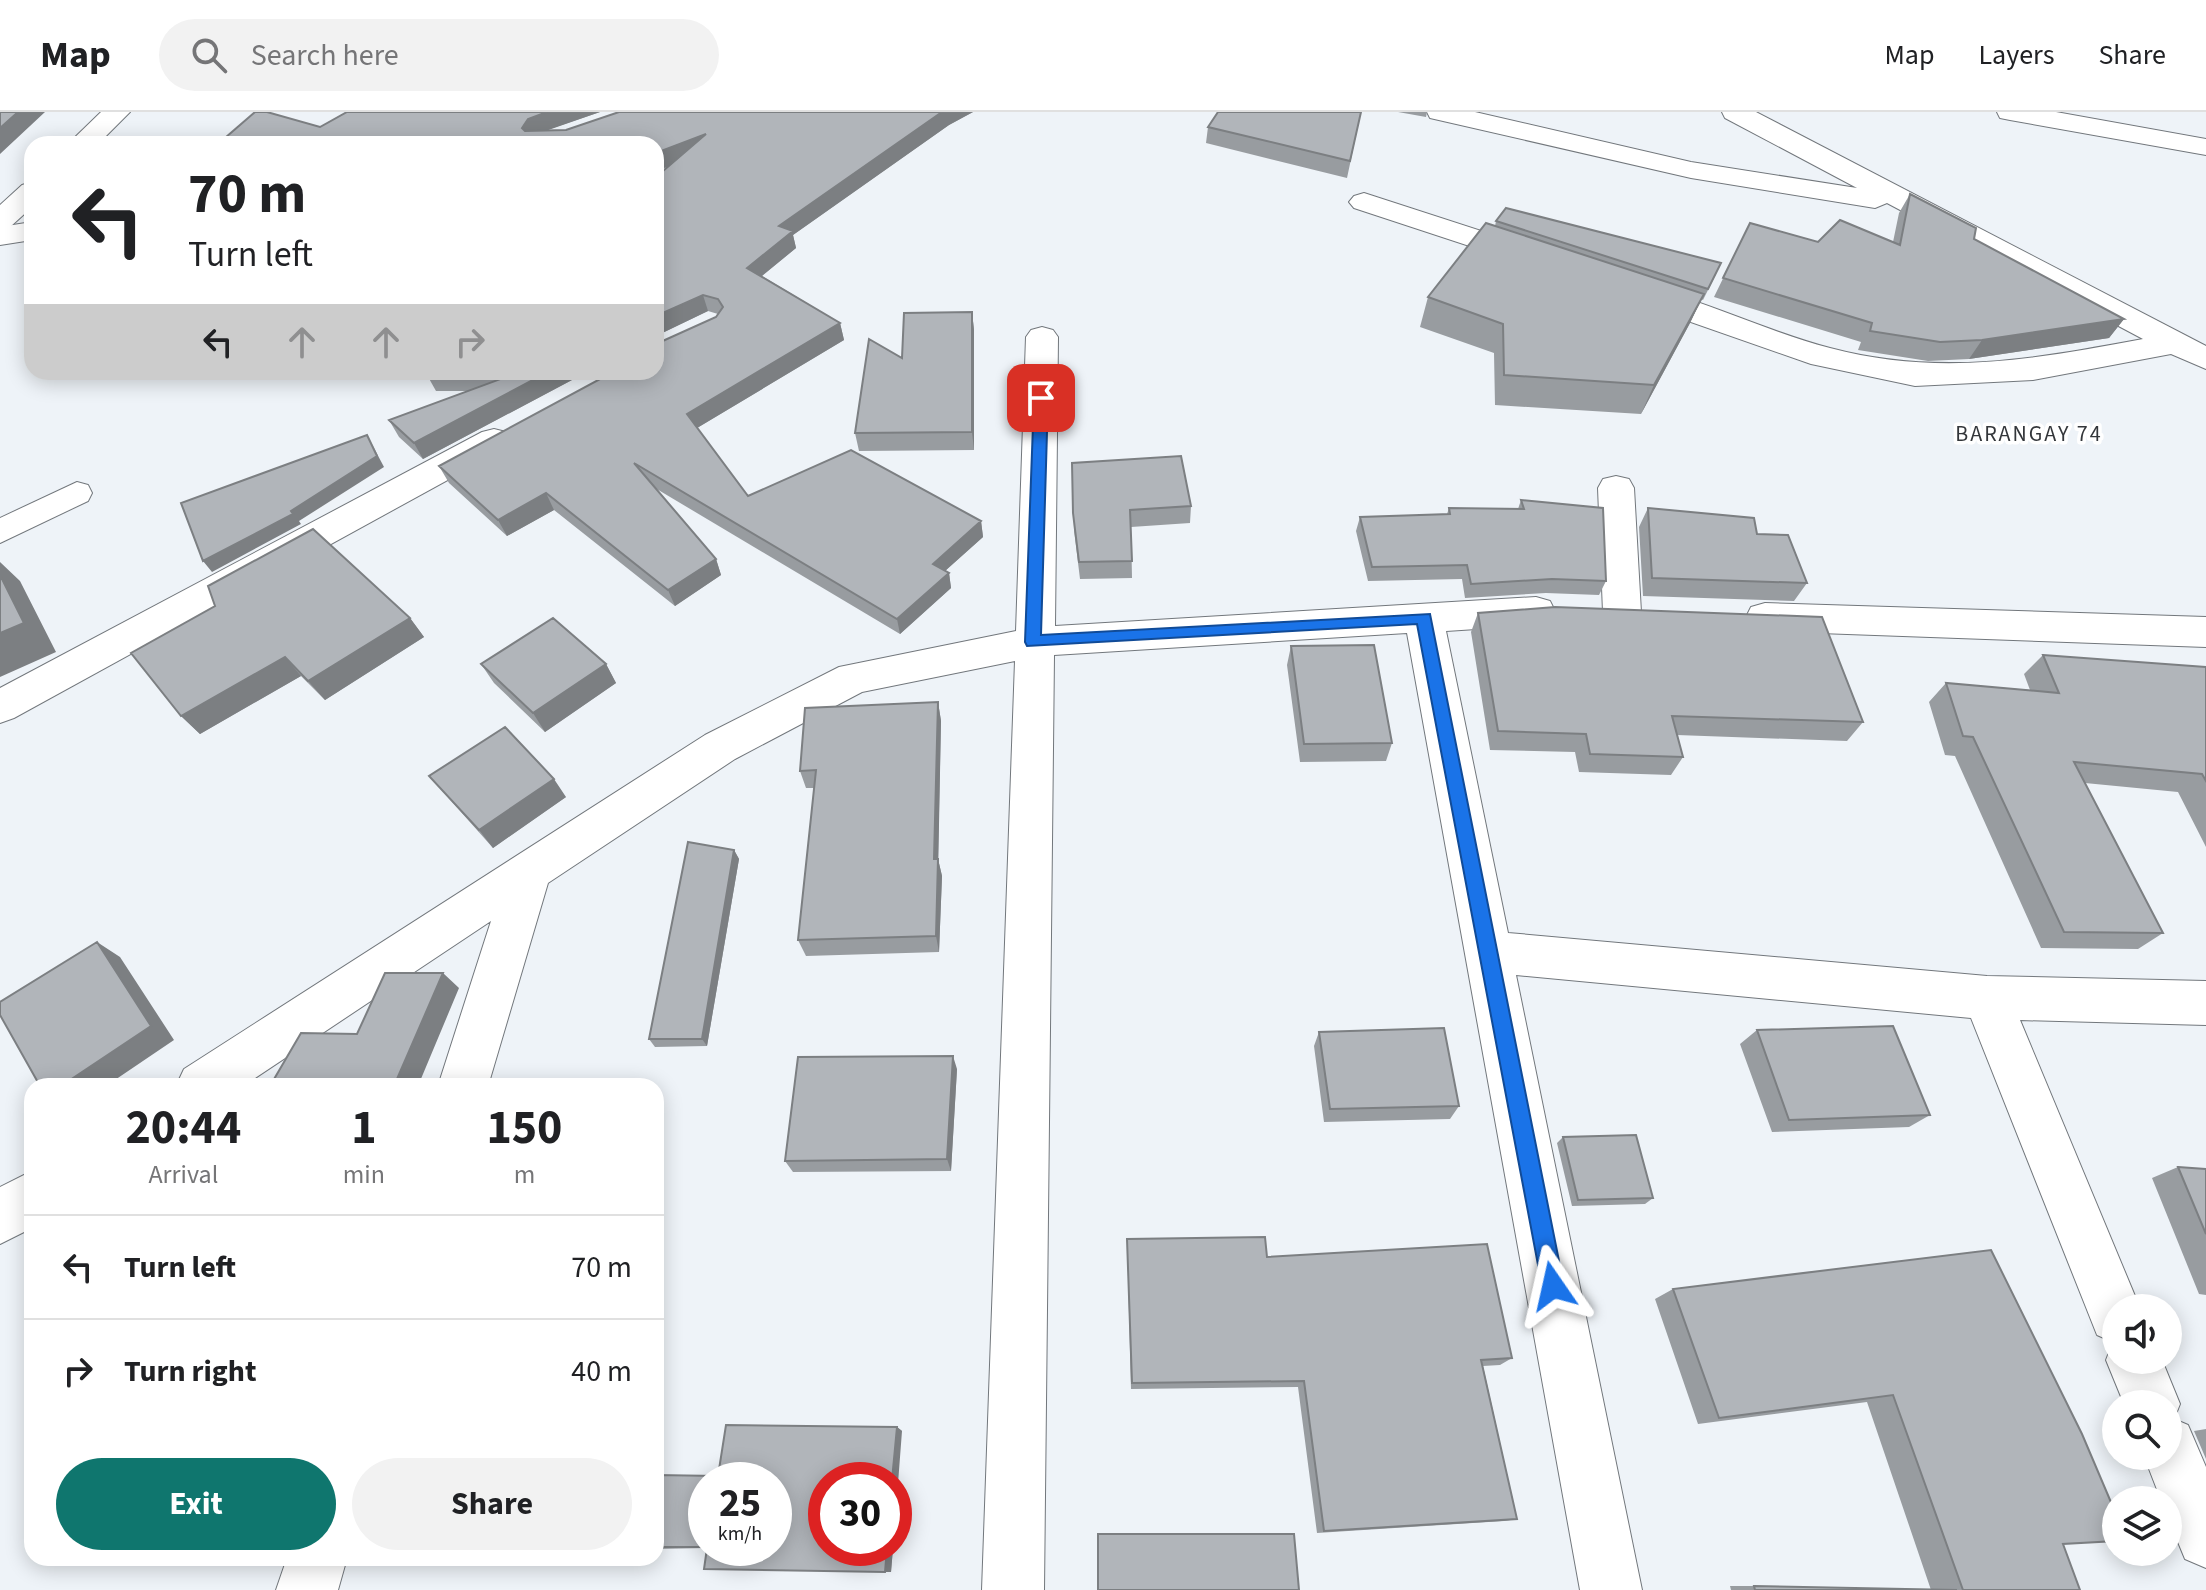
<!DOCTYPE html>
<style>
:root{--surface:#fff;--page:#f2f2f2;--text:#202124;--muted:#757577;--line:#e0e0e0;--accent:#0f766e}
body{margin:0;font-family:"Source Sans 3",sans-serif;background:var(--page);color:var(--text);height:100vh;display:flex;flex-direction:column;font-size:30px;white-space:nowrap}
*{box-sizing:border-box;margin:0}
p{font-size:26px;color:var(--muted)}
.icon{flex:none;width:44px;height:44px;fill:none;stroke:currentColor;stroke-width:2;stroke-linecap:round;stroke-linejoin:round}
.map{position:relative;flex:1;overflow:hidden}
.panel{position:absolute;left:24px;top:966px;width:640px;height:488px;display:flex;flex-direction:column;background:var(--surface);border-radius:24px;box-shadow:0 4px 20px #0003}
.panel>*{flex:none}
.hud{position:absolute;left:24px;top:24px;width:640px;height:244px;border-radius:24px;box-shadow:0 4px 20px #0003;background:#fff;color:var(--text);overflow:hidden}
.fabs{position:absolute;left:2102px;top:1182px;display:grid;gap:16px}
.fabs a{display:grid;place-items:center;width:80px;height:80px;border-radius:50%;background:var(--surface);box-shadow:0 4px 20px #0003;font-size:40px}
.speed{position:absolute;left:688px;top:1350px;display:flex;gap:16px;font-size:40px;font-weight:700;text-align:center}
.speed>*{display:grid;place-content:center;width:104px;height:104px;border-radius:50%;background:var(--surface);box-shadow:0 4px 20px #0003;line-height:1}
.speed small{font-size:20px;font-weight:400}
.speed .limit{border:12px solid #d22;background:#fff;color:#111}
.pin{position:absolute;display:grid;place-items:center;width:68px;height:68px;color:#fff;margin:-34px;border-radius:16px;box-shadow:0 4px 12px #0006}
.me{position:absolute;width:88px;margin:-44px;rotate:349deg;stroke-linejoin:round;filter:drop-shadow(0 0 6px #0008)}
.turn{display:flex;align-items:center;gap:28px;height:168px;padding:0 32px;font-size:36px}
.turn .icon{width:104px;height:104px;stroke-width:2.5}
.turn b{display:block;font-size:56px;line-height:68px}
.lanes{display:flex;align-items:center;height:76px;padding:0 32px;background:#0003;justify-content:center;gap:40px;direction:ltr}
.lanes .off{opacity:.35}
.eta{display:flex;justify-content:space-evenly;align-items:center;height:136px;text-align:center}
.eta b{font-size:48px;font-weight:700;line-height:56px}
.button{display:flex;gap:16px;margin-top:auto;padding:16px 32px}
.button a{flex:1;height:92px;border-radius:48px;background:var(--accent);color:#fff;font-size:32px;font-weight:700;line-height:92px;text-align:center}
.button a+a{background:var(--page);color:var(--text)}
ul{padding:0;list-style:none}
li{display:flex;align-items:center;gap:24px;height:104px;padding:0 32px;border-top:2px solid var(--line)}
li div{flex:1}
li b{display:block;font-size:30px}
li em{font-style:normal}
header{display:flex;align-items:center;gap:48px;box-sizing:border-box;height:112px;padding:0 40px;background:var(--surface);border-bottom:2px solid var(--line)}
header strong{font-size:38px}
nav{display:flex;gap:44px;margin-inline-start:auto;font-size:28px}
.search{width:560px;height:72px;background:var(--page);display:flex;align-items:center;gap:20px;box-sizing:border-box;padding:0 28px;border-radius:44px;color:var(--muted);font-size:30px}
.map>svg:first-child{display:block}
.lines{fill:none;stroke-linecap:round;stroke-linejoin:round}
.lane-casing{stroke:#72777c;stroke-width:2}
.street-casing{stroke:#72777c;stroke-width:2}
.primary-casing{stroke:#72777c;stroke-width:2}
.lane{fill:#fff;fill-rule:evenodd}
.street{fill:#fff;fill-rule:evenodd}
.primary{fill:#fff;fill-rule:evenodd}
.wall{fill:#989ca0;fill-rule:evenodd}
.shaded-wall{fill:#7c7f82}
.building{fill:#b1b5ba;stroke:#7c7f82;stroke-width:2}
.route{fill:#1a73e8;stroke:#114b97;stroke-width:2}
.labels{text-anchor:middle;stroke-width:7;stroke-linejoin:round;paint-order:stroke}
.far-quarter-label{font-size:22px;letter-spacing:2px;fill:#33363a;stroke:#fff}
</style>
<header>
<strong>Map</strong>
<div class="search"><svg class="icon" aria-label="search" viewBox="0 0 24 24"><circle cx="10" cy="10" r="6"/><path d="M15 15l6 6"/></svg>Search here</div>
<nav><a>Map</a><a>Layers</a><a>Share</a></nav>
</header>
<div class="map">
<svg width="2206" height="1478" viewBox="0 0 2206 1478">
<rect width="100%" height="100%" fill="#eef3f8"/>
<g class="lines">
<defs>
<path id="lane" d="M 77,370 L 88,373 L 92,381 L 88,389 L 0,431 L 0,406 Z"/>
<path id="street" d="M 1427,0 L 1475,0 L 1691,50 L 1857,76 L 1725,6 L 1722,0 L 1756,0 L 2206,234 L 2206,257 L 2171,242 L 2033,268 L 1915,274 L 1811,252 L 1628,188 L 1623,181 L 1628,174 L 1639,172 C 1704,188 1765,219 1830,236 C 1939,265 2035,247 2143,227 L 1887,91 L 1875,96 L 1691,66 L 1430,6 Z
M 1997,0 L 2056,0 L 2206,27 L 2206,43 L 2010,8 L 2000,6 Z
M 1364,81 L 1543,139 L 1547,145 L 1543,151 L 1532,154 L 1521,151 L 1354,96 L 1349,90 L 1354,84 Z
M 32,110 L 32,128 L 0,133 L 0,115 Z
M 1042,215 L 1053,218 L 1058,225 L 1055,514 L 1536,485 L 1550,489 L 1555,499 L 1550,509 L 1536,513 L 1446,519 L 1508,821 L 1987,864 L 2206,869 L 2206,913 L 2020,908 L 2140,1196 L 2116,1196 L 2116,1248 L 2162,1248 L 2180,1292 L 2174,1307 L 2188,1313 L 2206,1355 L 2206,1456 L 2185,1447 L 2168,1406 L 2168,1388 L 2161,1388 L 2144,1344 L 2168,1344 L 2168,1292 L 2124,1292 L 2106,1248 L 2113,1230 L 2097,1223 L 1971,906 L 1516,863 L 1642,1478 L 1580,1478 L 1407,521 L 1054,543 L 1044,1478 L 982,1478 L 1015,549 L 862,580 L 735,647 L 548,771 L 488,974 L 438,974 L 491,809 L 243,974 L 176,974 L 184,957 L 705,623 L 839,555 L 1016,519 L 1026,225 L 1031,218 Z
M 494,317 L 506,320 L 511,328 L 506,336 L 14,606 L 0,611 L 0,576 L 482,320 Z
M 1616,364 L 1629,367 L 1634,376 L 1641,500 L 1636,510 L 1622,514 L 1608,510 L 1603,500 L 1598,376 L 1603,367 Z
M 1765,491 L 2206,505 L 2206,535 L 1765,519 L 1751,515 L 1746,505 L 1751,495 Z
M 32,1059 L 32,1116 L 0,1132 L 0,1075 Z
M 287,1446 L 347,1446 L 338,1478 L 276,1478 Z"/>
<path id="primary" d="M 101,0 L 130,0 L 98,32 L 68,32 Z
M 32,70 L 32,95 L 10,115 L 0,118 L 0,93 L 22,73 Z"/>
</defs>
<use href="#lane" class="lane-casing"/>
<use href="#street" class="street-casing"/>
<use href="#primary" class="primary-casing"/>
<use href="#lane" class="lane"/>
<use href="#street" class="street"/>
<use href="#primary" class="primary"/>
</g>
<path class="wall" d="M 347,0 L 600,0 L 547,18 L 566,18 L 619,0 L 973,0 L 949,13 L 793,123 L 796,136 L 762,164 L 840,211 L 844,228 L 697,316 L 748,384 L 981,409 L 983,425 L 945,459 L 949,461 L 951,476 L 900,522 L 655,376 L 716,447 L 721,463 L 675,494 L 554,398 L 507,424 L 449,371 L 439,354 L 716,205 L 718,202 L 708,199 L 656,224 L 656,65 L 668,55 L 656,59 L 656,32 L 320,15 Z
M 1218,0 L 1361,0 L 1347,66 L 1206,31 L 1208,15 Z
M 1398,0 L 1427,0 L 1426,5 Z
M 1910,82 L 1974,127 L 2124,207 L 2109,226 L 1969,247 L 1928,249 L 1858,238 L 1861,230 L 1714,185 L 1750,111 L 1818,130 L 1893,130 L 1899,101 Z
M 1496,109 L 1716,162 L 1703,188 L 1701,187 L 1690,211 L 1641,302 L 1495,293 L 1494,241 L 1420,215 L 1428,185 L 1495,114 Z
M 972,200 L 974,218 L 974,338 L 859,339 L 855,321 L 902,246 Z
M 587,260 L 423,347 L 399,325 L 389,308 L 469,279 L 436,279 L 427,263 Z
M 1072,351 L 1191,394 L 1190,411 L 1131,415 L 1132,466 L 1080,467 L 1074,418 Z
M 1521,388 L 1606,469 L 1599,483 L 1546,481 L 1465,486 L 1462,467 L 1368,469 L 1356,419 L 1360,405 L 1447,402 L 1449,396 L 1518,397 Z
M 1648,396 L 1757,422 L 1807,471 L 1794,489 L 1643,484 L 1639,415 Z
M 215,494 L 410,506 L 424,525 L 325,588 L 301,564 L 200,622 L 181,604 Z
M 1478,501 L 1863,610 L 1847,629 L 1677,623 L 1683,645 L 1671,663 L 1579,660 L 1575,640 L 1490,638 L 1471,520 Z
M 1291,534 L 1392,631 L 1386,649 L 1300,650 L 1287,553 Z
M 2043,543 L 2206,555 L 2206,735 L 2178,680 L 2085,671 L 2163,821 L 2138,837 L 2041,836 L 1955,644 L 1945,643 L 1929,590 L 1946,571 L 2030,578 L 2024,562 Z
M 481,552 L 606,552 L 616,571 L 545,620 L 494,571 Z
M 938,590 L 941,609 L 938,747 L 942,764 L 939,840 L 806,844 L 798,828 L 814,676 L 806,676 L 800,659 Z
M 429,664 L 566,685 L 493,736 Z
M 734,738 L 739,747 L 707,934 L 655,935 L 649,927 Z
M 1757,918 L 1930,1003 L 1909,1015 L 1772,1020 L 1740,932 Z
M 1319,920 L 1459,994 L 1450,1007 L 1324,1010 L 1314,934 Z
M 957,957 L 951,1059 L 793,1060 L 785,1049 Z
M 1563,1025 L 1653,1086 L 1645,1092 L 1572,1094 L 1557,1031 Z
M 2178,1055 L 2206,1057 L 2206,1183 L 2199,1182 L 2152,1066 Z
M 1127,1127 L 1267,1145 L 1512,1246 L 1500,1253 L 1483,1254 L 1517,1407 L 1504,1409 L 1317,1421 L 1298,1275 L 1131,1277 Z
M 1991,1138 L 2063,1432 L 2080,1478 L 1731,1478 L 1730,1474 L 1754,1474 L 1931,1478 L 1867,1290 L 1698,1312 L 1655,1187 L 1673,1177 Z
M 897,1315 L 902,1319 L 826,1436 L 893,1436 L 891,1460 L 704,1457 L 707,1436 L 656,1437 L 656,1363 L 718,1364 ZM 706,1368 L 774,1436 L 706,1436 Z
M 2206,1317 L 2206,1347 L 2194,1319 Z"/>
<path class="shaded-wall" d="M 18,0 L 45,0 L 0,42 L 0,16 Z
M 547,0 L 600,0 L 534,23 L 528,32 L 522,16 L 528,7 Z
M 942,0 L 973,0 L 949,13 L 793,123 L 796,136 L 752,172 L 747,156 L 779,114 Z
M 706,22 L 710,38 L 656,59 L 656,41 Z
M 1704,182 L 1690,211 L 1641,302 L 1654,273 Z
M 703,183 L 708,199 L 656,224 L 656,204 Z
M 972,200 L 974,218 L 974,338 L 972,320 Z
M 2124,207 L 2109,226 L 1969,247 L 1982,228 Z
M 840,211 L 844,228 L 692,319 L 687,302 Z
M 548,260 L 587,260 L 423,347 L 414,331 Z
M 367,323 L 384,355 L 299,409 L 301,412 L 212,460 L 203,449 L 291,399 Z
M 546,381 L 554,398 L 507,424 L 498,408 Z
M 981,409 L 983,425 L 936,467 L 933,452 Z
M 716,447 L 721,463 L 675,494 L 668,478 Z
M 0,450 L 20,469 L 56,540 L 0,565 Z
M 949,461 L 951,476 L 900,522 L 897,507 Z
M 410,506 L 424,525 L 325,588 L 308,569 Z
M 285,545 L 301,564 L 200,622 L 181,604 Z
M 606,552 L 616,571 L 545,620 L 533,601 Z
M 938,590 L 941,609 L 938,764 L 934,747 Z
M 554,667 L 566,685 L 493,736 L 479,718 Z
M 734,738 L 739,747 L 707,934 L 702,927 Z
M 938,747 L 942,764 L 939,840 L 936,824 Z
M 97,830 L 120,845 L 174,928 L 106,974 L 61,974 Z
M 443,861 L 459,876 L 418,974 L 394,974 Z
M 953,944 L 957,957 L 951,1059 L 947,1047 Z
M 897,1315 L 902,1319 L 894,1424 L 894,1368 L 892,1368 Z
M 887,1436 L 893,1436 L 891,1460 L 885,1460 Z"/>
<path class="building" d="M 0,0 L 18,0 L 0,16 Z
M 255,0 L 267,0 L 320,15 L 347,0 L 547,0 L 528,7 L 522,16 L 525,19 L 566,18 L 619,0 L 942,0 L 779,114 L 793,119 L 747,156 L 840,211 L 687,302 L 748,384 L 851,338 L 981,409 L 933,452 L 949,461 L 897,507 L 634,351 L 716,447 L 668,478 L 546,381 L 498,408 L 439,354 L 613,260 L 656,260 L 656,232 L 716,205 L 723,195 L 718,187 L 703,183 L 656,204 L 656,65 L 706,22 L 656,41 L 656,32 L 218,32 Z
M 1218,0 L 1361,0 L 1350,49 L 1208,15 Z
M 1910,82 L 1976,116 L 1974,127 L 2124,207 L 1982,228 L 1940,230 L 1870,219 L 1872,211 L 1723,166 L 1750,111 L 1818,130 L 1840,108 L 1900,133 Z
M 1506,96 L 1721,151 L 1708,177 L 1496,109 Z
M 1486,111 L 1704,182 L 1654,273 L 1504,263 L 1503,212 L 1428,185 Z
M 972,200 L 972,320 L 855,321 L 869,227 L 902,246 L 904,201 Z
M 430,260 L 548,260 L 414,331 L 389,308 L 514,262 L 427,263 Z
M 367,323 L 377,344 L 291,399 L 293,402 L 203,449 L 181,391 Z
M 1181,344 L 1191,394 L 1130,398 L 1132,449 L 1079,450 L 1073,401 L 1072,351 Z
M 1521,388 L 1603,396 L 1606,469 L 1552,467 L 1471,472 L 1467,453 L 1372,455 L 1360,405 L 1450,402 L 1449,396 L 1524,397 Z
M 1648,396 L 1754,406 L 1757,422 L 1788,423 L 1807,471 L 1652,466 Z
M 313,417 L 410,506 L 308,569 L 285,545 L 181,604 L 131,541 L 215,494 L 208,474 Z
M 0,463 L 24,511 L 0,521 Z
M 1555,495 L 1822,505 L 1863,610 L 1672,604 L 1683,645 L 1590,642 L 1586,622 L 1498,619 L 1478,501 Z
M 553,506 L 606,552 L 533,601 L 481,552 Z
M 1374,533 L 1392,631 L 1304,632 L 1291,534 Z
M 2043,543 L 2206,555 L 2206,669 L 2202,662 L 2074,650 L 2163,821 L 2064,820 L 1973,625 L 1963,624 L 1946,571 L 2059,581 Z
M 938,590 L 934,747 L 938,747 L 936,824 L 798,828 L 816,658 L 800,659 L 805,596 Z
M 505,615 L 554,667 L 479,718 L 429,664 Z
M 688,730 L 734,738 L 702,927 L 649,927 Z
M 97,830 L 151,914 L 61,974 L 40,974 L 0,903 L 0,890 Z
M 385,861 L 443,861 L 394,974 L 270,974 L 301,921 L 357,922 Z
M 1893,914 L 1930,1003 L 1789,1008 L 1757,918 Z
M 1444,916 L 1459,994 L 1330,997 L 1319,920 Z
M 953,944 L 947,1047 L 785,1049 L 798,945 Z
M 1636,1023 L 1653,1086 L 1578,1088 L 1563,1025 Z
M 2178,1055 L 2206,1057 L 2206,1122 Z
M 1265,1125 L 1267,1145 L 1487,1132 L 1512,1246 L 1481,1248 L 1517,1407 L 1324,1419 L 1304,1269 L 1132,1271 L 1127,1127 Z
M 1991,1138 L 2082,1322 L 2116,1402 L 2116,1429 L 2063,1432 L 2080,1478 L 1963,1478 L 1893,1283 L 1719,1306 L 1673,1177 Z
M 726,1313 L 897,1315 L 892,1368 L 826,1368 L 826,1436 L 887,1436 L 885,1460 L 704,1457 L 707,1436 L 774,1436 L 774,1368 L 706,1368 L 706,1435 L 656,1435 L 656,1363 L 718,1364 Z
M 1098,1422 L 1294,1422 L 1299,1478 L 1098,1478 Z
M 1754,1474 L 1957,1478 L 1755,1478 Z"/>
<path class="route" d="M 1041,281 L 1048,286 L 1041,523 L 1430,502 L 1564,1174 L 1561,1182 L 1553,1186 L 1545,1182 L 1542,1174 L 1417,512 L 1027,534 L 1025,530 L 1034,286 Z"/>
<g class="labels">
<g class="far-quarter-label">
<text x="2029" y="329">BARANGAY 74</text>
</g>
</g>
</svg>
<div class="fabs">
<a><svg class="icon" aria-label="sound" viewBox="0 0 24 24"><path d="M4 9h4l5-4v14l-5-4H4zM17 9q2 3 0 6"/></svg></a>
<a><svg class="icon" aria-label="search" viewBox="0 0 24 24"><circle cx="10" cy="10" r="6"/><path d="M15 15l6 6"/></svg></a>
<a><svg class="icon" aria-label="layers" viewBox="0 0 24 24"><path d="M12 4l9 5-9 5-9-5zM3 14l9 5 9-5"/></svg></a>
</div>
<div class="speed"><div>25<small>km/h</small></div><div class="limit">30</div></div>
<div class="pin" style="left:1041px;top:286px;background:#d93025"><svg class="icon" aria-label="arrive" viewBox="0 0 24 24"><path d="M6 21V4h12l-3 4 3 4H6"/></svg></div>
<svg class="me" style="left:1553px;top:1174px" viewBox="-20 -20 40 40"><path d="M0-17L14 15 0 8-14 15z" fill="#1a73e8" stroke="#fff" stroke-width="4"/></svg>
<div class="hud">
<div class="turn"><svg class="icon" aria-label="left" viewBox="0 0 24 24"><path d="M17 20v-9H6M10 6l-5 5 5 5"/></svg><div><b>70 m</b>Turn left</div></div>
<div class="lanes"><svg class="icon" aria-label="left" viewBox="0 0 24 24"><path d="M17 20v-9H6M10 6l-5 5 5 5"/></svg><svg class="icon off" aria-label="ahead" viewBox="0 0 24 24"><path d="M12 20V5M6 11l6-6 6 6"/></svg><svg class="icon off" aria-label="ahead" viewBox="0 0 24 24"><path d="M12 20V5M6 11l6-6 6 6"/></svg><svg class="icon off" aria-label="right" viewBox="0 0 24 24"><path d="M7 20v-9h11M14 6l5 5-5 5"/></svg></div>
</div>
<section class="panel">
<div class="eta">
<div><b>20:44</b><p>Arrival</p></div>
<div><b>1</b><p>min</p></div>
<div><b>150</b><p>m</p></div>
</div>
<ul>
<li><svg class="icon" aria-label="left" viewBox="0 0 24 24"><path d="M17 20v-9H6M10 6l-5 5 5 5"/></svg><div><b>Turn left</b></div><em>70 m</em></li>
<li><svg class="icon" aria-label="right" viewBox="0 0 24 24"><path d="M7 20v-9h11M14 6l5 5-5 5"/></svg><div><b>Turn right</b></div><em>40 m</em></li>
</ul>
<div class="button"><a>Exit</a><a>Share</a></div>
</section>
</div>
